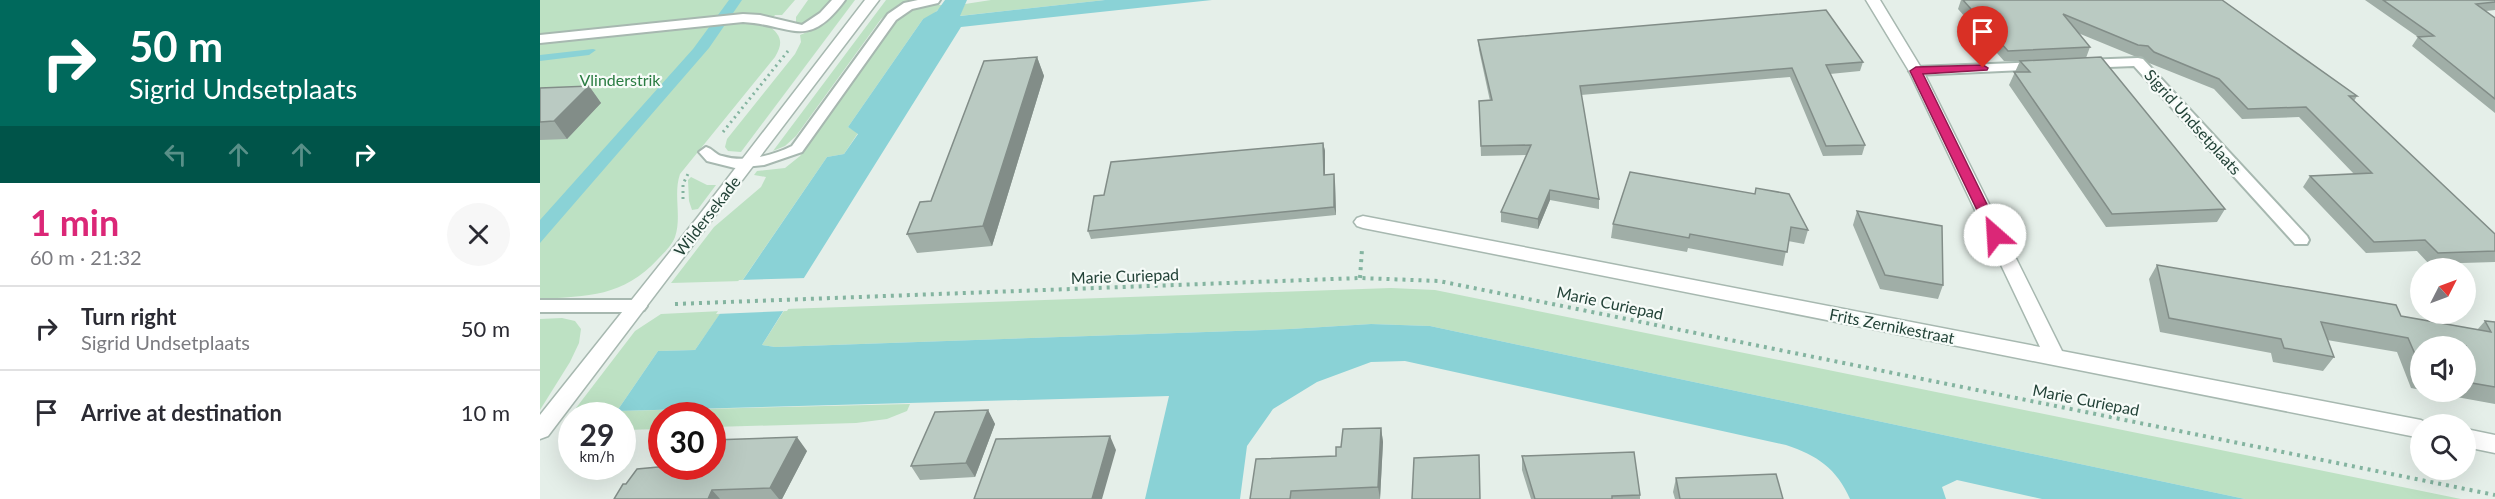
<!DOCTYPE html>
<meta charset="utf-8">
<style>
:root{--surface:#fff;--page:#f7f7f7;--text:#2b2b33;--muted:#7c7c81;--line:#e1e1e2;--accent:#db2777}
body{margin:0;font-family:Lato,sans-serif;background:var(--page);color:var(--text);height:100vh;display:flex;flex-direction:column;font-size:22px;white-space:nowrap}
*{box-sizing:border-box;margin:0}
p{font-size:20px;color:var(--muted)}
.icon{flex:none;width:33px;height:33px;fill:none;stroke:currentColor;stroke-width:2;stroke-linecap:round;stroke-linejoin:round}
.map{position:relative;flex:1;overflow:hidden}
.sheet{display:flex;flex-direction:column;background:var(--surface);width:540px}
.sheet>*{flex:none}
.banner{background:#00695c;color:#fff;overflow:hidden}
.needle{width:39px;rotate:48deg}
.fabs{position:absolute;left:1870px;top:258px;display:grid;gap:12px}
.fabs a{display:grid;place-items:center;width:66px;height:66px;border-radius:50%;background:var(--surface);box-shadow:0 6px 24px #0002;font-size:30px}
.speed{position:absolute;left:18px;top:402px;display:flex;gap:12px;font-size:30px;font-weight:700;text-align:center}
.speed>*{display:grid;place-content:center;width:78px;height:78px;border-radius:50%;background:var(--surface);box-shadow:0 6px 24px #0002;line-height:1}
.speed small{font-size:15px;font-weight:400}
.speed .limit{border:9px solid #d22;background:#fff;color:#111}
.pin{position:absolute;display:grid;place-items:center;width:51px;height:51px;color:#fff;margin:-62px -26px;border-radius:50% 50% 50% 0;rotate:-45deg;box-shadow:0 0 6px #0007}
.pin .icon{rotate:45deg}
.me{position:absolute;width:66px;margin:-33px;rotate:334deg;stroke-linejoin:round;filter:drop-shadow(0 0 4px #0008)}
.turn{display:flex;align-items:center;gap:21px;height:126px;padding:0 30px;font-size:27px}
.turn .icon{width:78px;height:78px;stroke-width:2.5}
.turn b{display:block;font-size:42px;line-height:51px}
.lanes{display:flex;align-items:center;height:57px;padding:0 30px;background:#0003;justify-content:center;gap:30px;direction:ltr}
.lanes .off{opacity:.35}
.round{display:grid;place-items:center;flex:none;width:63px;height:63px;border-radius:32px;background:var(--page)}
.headline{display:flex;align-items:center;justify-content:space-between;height:102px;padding:0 30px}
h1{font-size:36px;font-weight:700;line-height:45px;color:var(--accent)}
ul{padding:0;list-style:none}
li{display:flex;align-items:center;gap:18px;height:84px;padding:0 30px;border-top:2px solid var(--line)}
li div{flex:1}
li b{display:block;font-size:22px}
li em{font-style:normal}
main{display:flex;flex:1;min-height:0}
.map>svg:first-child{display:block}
.green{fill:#bde1c3}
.water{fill:#8ad2d6}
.pier{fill:#e5efe9}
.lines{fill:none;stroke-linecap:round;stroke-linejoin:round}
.lane-casing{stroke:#a7b8b0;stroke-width:4}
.street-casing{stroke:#a7b8b0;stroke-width:3}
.path-far1{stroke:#84b4a0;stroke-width:3;stroke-dasharray:2 4;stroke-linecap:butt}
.path{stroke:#84b4a0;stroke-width:4;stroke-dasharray:3 5;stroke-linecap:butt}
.lane{fill:#fff;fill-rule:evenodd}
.street{fill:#fff;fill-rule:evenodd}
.wall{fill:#a0aea7}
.shaded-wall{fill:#828d88}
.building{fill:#bacac2;stroke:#828d88;stroke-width:1.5}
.route{fill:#db2777;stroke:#8e194d;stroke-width:1.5}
.labels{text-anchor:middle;stroke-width:4.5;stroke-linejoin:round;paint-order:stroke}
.park-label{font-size:16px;fill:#2a7c42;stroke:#f6fbf8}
.street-label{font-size:16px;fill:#224237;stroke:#f6fbf8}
</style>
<main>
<section class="sheet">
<div class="banner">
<div class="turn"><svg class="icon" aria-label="right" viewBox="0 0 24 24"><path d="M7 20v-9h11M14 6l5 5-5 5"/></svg><div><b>50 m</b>Sigrid Undsetplaats</div></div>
<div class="lanes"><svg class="icon off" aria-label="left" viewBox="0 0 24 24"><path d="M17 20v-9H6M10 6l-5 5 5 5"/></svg><svg class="icon off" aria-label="ahead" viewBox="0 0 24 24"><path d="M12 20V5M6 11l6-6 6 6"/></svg><svg class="icon off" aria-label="ahead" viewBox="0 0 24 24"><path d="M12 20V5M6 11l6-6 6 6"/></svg><svg class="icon" aria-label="right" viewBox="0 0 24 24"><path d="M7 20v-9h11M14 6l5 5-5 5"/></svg></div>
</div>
<div class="headline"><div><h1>1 min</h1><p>60 m · 21:32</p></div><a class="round"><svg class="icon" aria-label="close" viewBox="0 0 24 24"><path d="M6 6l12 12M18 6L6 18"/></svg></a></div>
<ul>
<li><svg class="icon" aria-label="right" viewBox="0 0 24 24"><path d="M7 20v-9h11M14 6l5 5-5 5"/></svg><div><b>Turn right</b><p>Sigrid Undsetplaats</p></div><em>50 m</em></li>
<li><svg class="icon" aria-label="arrive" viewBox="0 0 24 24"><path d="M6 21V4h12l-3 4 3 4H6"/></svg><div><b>Arrive at destination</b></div><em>10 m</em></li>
</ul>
</section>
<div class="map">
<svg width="1955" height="499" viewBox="0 0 1955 499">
<rect width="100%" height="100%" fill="#e5efe9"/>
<path class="green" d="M 0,0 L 255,0 L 242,15 L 235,15 L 228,25 C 241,35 244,42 235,57 L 140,174 C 133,194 142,217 135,237 C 132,245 124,253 118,259 C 83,297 48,296 0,299 Z
M 268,0 L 291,0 L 270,21 L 256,26 L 256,17 Z
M 306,0 L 315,0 L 201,152 L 188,151 L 185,147 L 187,139 L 255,54 L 261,42 L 260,35 L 284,25 Z
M 346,0 L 370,0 L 358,5 L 341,19 L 256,136 L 245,146 L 233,151 Z
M 451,0 L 565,0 L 419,16 L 425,4 Z
M 390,5 L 403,5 L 389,18 L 383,19 L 308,127 L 318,133 L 304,154 L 287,157 L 202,281 L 131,283 L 174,227 L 221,187 L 226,177 L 214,175 L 217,171 L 245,168 L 260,156 L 356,20 L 367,11 Z
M 151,177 L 167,185 L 176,185 L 158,209 L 152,210 L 149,201 L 148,180 Z
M 851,288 L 895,290 L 1921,499 L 1705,499 L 890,326 L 831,324 L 750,329 L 235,347 L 222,345 L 245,309 Z
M 182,311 L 155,350 L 118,351 L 77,411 L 370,404 L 367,411 L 347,419 L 316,423 L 173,427 L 172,416 L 122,416 L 121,429 L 83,430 L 82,416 L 39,415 L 36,408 L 95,331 L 121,314 Z
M 22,318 L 35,321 L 41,329 L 39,343 L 30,362 L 0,410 L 0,319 Z"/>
<path class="water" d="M 189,0 L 202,0 L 169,48 L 0,243 L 0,220 L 153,49 Z
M 405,0 L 427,0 L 420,16 L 565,0 L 672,0 L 421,27 L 222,345 L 235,347 L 750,329 L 831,324 L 890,326 L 1705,499 L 1502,499 L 1417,480 L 1402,487 L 1406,499 L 1310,499 C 1297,469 1277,455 1246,445 L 865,361 L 831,362 L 777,382 L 733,409 L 707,446 L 700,499 L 605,499 L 629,396 L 77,411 L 118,351 L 155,350 L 287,157 L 304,154 L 318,134 L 308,127 L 383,19 L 397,11 Z
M 53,49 L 56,50 L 49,55 L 0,61 L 0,55 Z"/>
<path class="pier" d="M 267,278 L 247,311 L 176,314 L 199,280 Z"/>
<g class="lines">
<defs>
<path id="lane" d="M 292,0 L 305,0 C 267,51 253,25 203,22 L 0,43 L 0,35 L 203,14 L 220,15 L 262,25 L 280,13 Z
M 378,0 L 400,0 L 398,3 L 372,9 L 356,20 L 262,152 L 224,165 L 195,168 L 167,161 L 159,152 L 166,147 C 173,149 176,155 182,156 C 204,163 232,156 252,146 L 348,14 L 364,3 Z
M 1598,58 L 1603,59 L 1767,236 L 1769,240 L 1767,244 L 1755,244 L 1594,66 L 1543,68 L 1536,64 L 1543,60 Z
M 1499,62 L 1504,63 L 1506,66 L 1504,69 L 1376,75 L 1369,71 L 1376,67 Z
M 0,300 L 98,300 L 104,302 L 107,306 L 104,310 L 98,312 L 0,312 Z"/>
<path id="street" d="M 325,0 L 339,0 L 8,436 L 0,439 L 0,415 L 157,218 Z
M 1326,0 L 1340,0 L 1383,71 L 1522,351 L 1881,420 L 1889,424 L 1881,424 L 1881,438 L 823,228 L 817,226 L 814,222 L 817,218 L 823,216 L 1500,347 L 1369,71 Z
M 1926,429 L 1955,435 L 1955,453 L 1926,447 Z"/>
</defs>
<use href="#lane" class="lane-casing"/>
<use href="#street" class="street-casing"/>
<path class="path-far1" d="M 183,132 L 248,51
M 143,199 L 143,184 L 149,172"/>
<path class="path" d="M 820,278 L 822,249
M 135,304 L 820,278 L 899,281 L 1955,495"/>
<use href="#lane" class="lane"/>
<use href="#street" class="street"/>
</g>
<path class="wall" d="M 1421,0 L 1682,0 L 1817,96 L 1814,101 L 1955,234 L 1955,262 L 1889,264 L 1877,251 L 1826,253 L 1763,187 L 1770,176 L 1814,174 L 1759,117 L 1702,119 L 1674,89 L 1609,63 L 1603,57 L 1594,56 L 1538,33 L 1550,47 L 1546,58 L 1685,209 L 1677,222 L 1566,227 L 1469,85 L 1480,61 L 1464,61 L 1418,9 Z
M 1825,0 L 1955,0 L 1955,10 L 1946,11 L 1955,18 L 1955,113 L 1872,46 L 1878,37 Z
M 938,40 L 1323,62 L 1320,71 L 1290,74 L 1325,145 L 1322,155 L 1283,156 L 1250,77 L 1041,95 L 1059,199 L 1059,209 L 1010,200 L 998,229 L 961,222 L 961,212 L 987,155 L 941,156 L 939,101 L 950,101 L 939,50 Z
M 497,57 L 504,76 L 452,246 L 377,253 L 367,234 Z
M 49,86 L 61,103 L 27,139 L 0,140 L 0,88 Z
M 783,143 L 785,151 L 785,175 L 795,182 L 796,215 L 551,239 L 548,231 Z
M 1090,172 L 1268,230 L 1264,244 L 1248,241 L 1243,266 L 1148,248 L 1147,252 L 1071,238 L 1073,224 Z
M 1317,211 L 1403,285 L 1398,299 L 1340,289 L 1313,225 Z
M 1617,265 L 1861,316 L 1937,330 L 1945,321 L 1955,322 L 1955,404 L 1889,392 L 1926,392 L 1926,346 L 1881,346 L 1881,390 L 1871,388 L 1857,352 L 1787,340 L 1794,357 L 1783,371 L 1733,362 L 1731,353 L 1620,332 L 1609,279 Z
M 448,410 L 455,424 L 435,477 L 380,480 L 371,466 Z
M 841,428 L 843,442 L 840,499 L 710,499 L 796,456 L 801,447 Z
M 267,451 L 242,499 L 74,499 L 86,484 L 129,467 Z
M 982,456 L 1100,495 L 1100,499 L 991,499 L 982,470 Z
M 1136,478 L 1243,499 L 1135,499 L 1133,492 Z"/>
<path class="shaded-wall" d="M 497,57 L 504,76 L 452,246 L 443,226 Z
M 49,86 L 61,103 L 27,139 L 14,121 Z
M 783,143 L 785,151 L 785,183 L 784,175 Z
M 794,174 L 795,182 L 796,215 L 794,207 Z
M 1010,190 L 1010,200 L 998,229 L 998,219 Z
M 448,410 L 455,424 L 435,477 L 426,463 Z
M 841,428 L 843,442 L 840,499 L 838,487 Z
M 570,436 L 576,450 L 562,499 L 552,499 Z
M 257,437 L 267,451 L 242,499 L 239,499 L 230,488 Z
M 172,490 L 180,499 L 168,499 Z"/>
<path class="building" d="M 1423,0 L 1682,0 L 1817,96 L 1809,96 L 1955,234 L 1955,251 L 1898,253 L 1885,240 L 1834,242 L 1770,176 L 1832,173 L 1766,107 L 1708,109 L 1679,79 L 1614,52 L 1608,46 L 1598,45 L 1523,14 L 1550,47 L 1468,51 Z
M 1843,0 L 1955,0 L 1955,2 L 1936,4 L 1955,18 L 1955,99 L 1878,37 L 1894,36 Z
M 1286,10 L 1323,62 L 1286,65 L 1325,145 L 1286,146 L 1252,68 L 1040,86 L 1059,199 L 1010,190 L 998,219 L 961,212 L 991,145 L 941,146 L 939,101 L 952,100 L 938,40 Z
M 497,57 L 443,226 L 367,234 L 380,202 L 391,201 L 444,61 Z
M 1561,57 L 1685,209 L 1572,214 L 1474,72 L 1490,72 L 1480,61 Z
M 49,86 L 14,121 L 0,122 L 0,88 Z
M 783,143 L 784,175 L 794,174 L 794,207 L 548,231 L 554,196 L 564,195 L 571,162 Z
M 1090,172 L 1215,194 L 1216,188 L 1249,194 L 1268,230 L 1251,227 L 1247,252 L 1150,234 L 1149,238 L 1073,224 Z
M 1317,211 L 1402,226 L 1403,285 L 1345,275 Z
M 1617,265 L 1856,305 L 1861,316 L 1951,332 L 1945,321 L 1955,322 L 1955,387 L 1926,382 L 1926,346 L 1881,346 L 1881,368 L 1868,338 L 1781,322 L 1794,357 L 1744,348 L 1741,339 L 1629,318 Z
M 448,410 L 426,463 L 371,466 L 395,412 Z
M 841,428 L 838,487 L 751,491 L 750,499 L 710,499 L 716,459 L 796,456 L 796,447 L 801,447 L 803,429 Z
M 570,436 L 552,499 L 434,499 L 456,439 Z
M 257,437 L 230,488 L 172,490 L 168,499 L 74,499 L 83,484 L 86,484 L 97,469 L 129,466 L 172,466 L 172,440 Z
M 1094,452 L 1100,495 L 1072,496 L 1072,499 L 995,499 L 982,456 Z
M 939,455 L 940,499 L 872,499 L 874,458 Z
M 1236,474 L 1243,499 L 1140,499 L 1136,478 Z"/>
<path class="route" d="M 1443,65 L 1448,68 L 1447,70 L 1383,74 L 1462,235 L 1455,239 L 1449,235 L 1370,71 L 1376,67 Z"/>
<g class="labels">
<g class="park-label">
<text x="80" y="86">Vlinderstrik</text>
</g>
<g class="street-label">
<text transform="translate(1653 122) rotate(48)" y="6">Sigrid Undsetplaats</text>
<text transform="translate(167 216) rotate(-52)" y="6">Wildersekade</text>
<text transform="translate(585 276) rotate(-2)" y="6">Marie Curiepad</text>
<text transform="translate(1070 303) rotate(12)" y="6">Marie Curiepad</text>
<text transform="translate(1352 326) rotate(11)" y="6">Frits Zernikestraat</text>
<text transform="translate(1546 400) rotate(11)" y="6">Marie Curiepad</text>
</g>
</g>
</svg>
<div class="fabs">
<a><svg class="needle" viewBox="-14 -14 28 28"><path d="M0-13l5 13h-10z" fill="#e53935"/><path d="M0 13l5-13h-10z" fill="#7c7c81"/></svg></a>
<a><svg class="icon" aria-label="sound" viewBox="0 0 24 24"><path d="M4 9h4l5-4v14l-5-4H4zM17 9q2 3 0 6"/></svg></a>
<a><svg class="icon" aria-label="search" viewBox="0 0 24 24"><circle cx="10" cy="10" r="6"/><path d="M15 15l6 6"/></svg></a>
</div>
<div class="speed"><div>29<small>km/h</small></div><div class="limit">30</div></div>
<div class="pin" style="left:1443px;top:68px;background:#d93025"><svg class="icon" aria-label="arrive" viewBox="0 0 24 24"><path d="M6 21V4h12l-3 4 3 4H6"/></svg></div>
<svg class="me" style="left:1455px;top:235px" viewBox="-20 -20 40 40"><circle r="19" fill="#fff"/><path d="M0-13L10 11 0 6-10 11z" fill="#db2777"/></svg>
</div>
</main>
